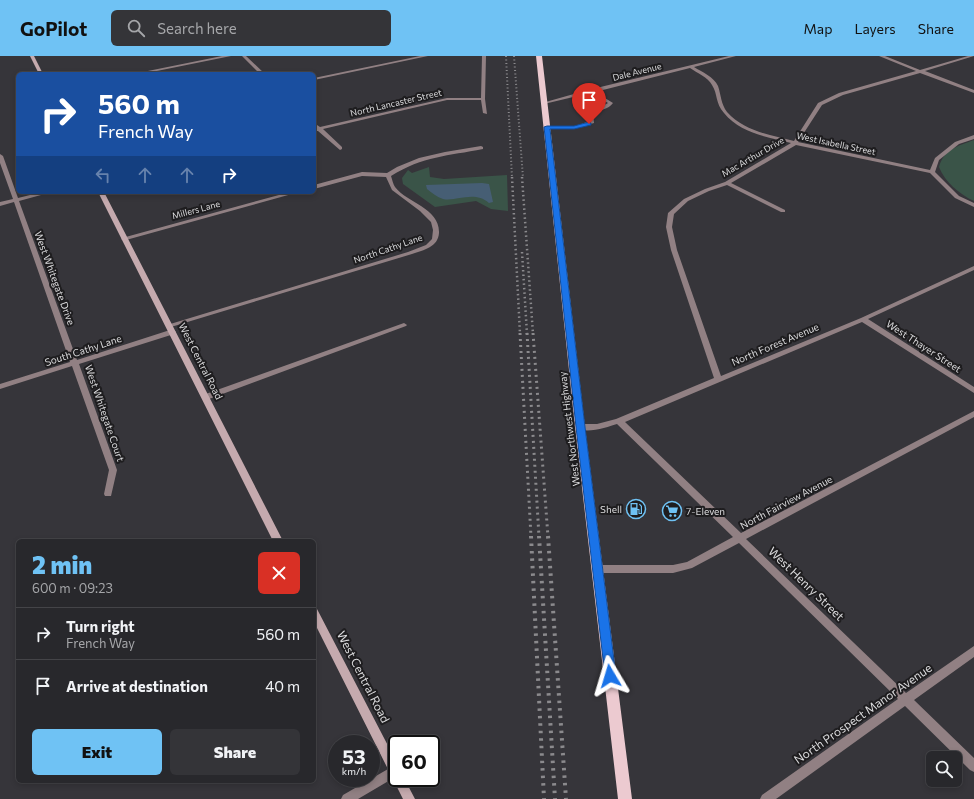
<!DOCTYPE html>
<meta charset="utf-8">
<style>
:root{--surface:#28282c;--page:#343438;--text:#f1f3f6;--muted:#a5a6a9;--line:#444448;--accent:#6fc2f4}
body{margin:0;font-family:Commissioner,sans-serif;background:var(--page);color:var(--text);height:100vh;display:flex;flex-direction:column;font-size:15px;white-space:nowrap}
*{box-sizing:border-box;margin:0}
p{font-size:13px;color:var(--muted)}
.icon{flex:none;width:22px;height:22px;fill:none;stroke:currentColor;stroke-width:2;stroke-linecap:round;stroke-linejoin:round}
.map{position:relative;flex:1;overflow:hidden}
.panel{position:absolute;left:16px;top:483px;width:300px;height:244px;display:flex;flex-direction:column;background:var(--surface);border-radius:6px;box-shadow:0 2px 6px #0003,0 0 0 1px var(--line)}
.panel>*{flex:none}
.hud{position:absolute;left:16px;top:16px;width:300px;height:122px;border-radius:6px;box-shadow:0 2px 6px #0003,0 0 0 1px var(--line);background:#1a4fa0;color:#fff;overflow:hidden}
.tools{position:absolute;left:926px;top:695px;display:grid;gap:8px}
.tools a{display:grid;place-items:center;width:36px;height:36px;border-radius:6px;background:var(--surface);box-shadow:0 2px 6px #0003,0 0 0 1px var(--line);font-size:20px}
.speed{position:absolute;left:328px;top:679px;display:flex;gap:8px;font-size:20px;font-weight:700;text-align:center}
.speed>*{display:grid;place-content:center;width:52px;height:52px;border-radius:50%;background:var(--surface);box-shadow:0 2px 6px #0003,0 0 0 1px var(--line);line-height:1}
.speed small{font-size:10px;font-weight:400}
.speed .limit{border:2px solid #111;border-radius:6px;background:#fff;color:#111}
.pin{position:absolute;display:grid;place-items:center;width:34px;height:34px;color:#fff;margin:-41px -17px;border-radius:50% 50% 50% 0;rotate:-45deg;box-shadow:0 0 4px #0007}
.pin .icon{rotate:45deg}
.me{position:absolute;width:44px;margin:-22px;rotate:353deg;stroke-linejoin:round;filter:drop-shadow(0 0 3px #0008)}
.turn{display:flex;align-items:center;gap:14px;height:84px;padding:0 16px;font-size:18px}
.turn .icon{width:52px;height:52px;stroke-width:2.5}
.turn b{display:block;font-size:28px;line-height:34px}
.lanes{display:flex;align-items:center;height:38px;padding:0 16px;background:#0003;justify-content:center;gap:20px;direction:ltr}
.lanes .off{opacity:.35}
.round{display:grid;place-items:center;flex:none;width:42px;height:42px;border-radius:6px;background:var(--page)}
.head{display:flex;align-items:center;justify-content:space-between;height:68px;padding:0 16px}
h1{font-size:24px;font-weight:800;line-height:30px;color:var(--accent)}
.primary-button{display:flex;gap:8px;margin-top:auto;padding:8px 16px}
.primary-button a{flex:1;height:46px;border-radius:6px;background:var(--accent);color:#111;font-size:16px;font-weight:800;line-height:46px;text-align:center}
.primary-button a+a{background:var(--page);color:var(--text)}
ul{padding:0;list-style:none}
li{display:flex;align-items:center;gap:12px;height:52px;padding:0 16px;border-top:1px solid var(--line)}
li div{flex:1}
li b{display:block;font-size:15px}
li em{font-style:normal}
header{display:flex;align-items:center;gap:24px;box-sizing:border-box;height:56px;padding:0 20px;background:var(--accent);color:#111}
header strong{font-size:19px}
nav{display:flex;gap:22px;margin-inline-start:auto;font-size:14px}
.search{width:280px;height:36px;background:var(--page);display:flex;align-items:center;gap:10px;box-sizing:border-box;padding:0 14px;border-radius:6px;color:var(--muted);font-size:15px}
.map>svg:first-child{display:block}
.green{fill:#3a5448}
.water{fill:#465e74}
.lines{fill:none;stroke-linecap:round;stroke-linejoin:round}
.minor{fill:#918083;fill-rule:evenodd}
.secondary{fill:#c5aaae;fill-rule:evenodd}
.primary{fill:#eccad0;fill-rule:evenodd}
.rail-far3{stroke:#8b8a8d;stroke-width:2;stroke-dasharray:1 2.5;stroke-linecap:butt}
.rail-far2{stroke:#8b8a8d;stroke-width:2.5;stroke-dasharray:1.5 3;stroke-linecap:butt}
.rail-far1{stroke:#8b8a8d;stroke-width:3;stroke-dasharray:2 4;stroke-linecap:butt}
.rail{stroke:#8b8a8d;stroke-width:4;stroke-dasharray:2.5 5;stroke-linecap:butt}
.route{fill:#1a73e8;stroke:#114b97}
.labels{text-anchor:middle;stroke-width:4;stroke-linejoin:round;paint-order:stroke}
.far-street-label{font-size:9px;fill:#dbdbdd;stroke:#1e1d1f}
.street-label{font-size:10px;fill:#dbdbdd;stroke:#1e1d1f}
.poi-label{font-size:10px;fill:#dbdbdd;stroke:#1e1d1f;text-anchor:end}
.near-street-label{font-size:12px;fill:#dbdbdd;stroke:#1e1d1f}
</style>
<header>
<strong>GoPilot</strong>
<div class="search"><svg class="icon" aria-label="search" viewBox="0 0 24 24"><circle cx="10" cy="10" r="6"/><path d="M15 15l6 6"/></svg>Search here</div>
<nav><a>Map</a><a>Layers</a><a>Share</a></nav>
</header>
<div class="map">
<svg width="974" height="743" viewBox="0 0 974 743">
<rect width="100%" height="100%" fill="#36353a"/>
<path class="green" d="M 974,84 L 974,145 C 959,138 945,126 939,111 C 944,93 958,90 974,84 Z
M 429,111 L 430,121 L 444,123 L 507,119 L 508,155 L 491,153 L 476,145 L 435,151 L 403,128 L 402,122 L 408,114 L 412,117 Z"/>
<path class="water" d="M 482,127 L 489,128 L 493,146 L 489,147 C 474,134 456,146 443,143 C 437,141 432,137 427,133 L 426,129 Z"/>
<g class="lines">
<path class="minor" d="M 222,0 L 231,0 L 142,18 L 133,18 Z
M 242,0 L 246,0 L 265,18 L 260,18 Z
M 420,0 L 428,0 L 314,24 L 314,22 Z
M 482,0 L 486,0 L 485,43 L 487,58 L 483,57 L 481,44 L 447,44 L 323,73 L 342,91 L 342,93 L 340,94 L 318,75 L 314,75 L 314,73 L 316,72 L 314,71 L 314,67 L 320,71 L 447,42 L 481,42 Z
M 729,0 L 736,0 L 694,11 C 702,16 714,21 718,30 C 721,39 721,48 727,56 C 744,75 770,79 794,85 L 818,47 L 839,37 L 916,15 L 879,0 L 885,0 L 920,14 L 968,0 L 974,0 L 925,15 L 974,34 L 974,37 L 920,17 L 843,39 L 822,49 L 798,86 L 930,114 L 935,102 L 955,86 L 974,79 L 974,83 L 959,88 L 939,104 L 935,116 L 959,140 L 974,147 L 974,151 L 955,142 L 930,117 L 796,89 L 731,127 L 785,154 L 785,156 L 781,156 L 727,129 L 709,135 L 688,145 L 674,158 L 672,171 L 677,194 L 721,320 L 861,262 L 974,210 L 974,214 L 868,263 L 974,331 L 974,337 L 862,266 L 625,366 L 741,477 L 974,355 L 974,361 L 746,483 L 906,637 L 974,590 L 974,601 L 914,644 L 974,702 L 974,716 L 970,714 L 905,650 L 776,743 L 760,743 L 762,739 L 898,643 L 739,487 L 692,512 L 673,517 L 598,517 L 595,516 L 593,513 L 595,510 L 598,509 L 673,509 L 687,506 L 733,481 L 617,368 C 608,371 584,379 576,371 L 580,368 L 597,368 L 616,363 L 714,322 L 671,194 L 666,171 L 668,157 L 684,143 L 705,133 L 725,126 L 791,87 C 767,81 740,77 724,57 C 715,47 718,38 712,29 C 708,21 697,17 690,12 L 595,36 L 613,47 C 608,54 600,53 593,58 L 594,67 L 574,73 L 547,72 L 545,71 L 547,70 L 574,71 L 589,65 L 589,57 L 608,47 L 590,37 L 544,48 L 542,47 L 588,34 Z
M 481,90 L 483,91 L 483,93 C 448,100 423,100 391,120 C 392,123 393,128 395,131 C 407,147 440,152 439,177 C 438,191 424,194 412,198 L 171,271 L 169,272 L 166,270 L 167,269 L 408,196 L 426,189 L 432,183 L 433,174 L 431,166 L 420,155 L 392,134 L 386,121 L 362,120 L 314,133 L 314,129 L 362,116 L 387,117 L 397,111 L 419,102 L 445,96 Z
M 0,98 L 3,100 L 18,142 L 42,136 L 52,136 L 19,145 L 77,304 L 170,274 L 174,274 L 176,276 L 174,278 L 79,308 L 117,414 L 111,440 L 105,440 L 104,438 L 109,414 L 72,310 L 0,333 L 0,328 L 70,306 L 14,146 L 0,150 L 0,146 L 13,143 L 0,107 Z
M 290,136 L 299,136 L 126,184 L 124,185 L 121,183 L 122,182 Z
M 404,267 L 407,269 L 406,270 L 209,343 L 203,343 L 202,341 L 203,339 Z
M 395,709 L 397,710 L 397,720 L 358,743 L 341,743 L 343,739 Z"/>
<path class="secondary" d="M 30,0 L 34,0 L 43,18 L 39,18 Z
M 98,136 L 104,136 L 283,485 L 273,485 Z
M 314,552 L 317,553 L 397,707 L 397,722 L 404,722 L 415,743 L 403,743 L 314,566 Z"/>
<path class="primary" d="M 536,0 L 542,0 L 585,371 L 632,743 L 618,743 L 575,371 Z"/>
<path class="rail-far3" d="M 506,0 L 512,122
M 514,0 L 523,122"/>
<path class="rail-far2" d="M 512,121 L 520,278
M 522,121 L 533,278
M 522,196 L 527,278"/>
<path class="rail-far1" d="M 520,277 L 531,481
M 527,277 L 539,481
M 533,277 L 548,481"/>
<path class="rail" d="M 531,480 L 544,743
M 539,480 L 555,743
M 548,480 L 566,743"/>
</g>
<path class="route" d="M 589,66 L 591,67 L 591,69 L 574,73 L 550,73 L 585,371 L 616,620 L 615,624 L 610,626 L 606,624 L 605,620 L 576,371 L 544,71 L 547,70 L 574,70 Z"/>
<defs>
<symbol id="fuel-ring" viewBox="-11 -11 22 22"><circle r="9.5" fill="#1e1d1f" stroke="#6fc2f4" stroke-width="1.5"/><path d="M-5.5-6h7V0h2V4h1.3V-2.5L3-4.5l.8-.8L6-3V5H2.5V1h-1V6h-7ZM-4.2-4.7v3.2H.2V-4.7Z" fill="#6fc2f4"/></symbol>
<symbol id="supermarket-ring" viewBox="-11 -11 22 22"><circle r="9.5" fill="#1e1d1f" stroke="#6fc2f4" stroke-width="1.5"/><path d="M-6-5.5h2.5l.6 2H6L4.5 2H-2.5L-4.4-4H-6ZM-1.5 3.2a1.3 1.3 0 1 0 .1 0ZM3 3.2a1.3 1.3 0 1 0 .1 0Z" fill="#6fc2f4"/></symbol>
</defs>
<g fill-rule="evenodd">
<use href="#fuel-ring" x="625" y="442" width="22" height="22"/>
<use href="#supermarket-ring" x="661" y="444" width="22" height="22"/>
</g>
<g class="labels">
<g class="far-street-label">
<text transform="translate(637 16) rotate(-14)" y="3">Dale Avenue</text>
<text transform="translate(396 47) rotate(-13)" y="3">North Lancaster Street</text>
<text transform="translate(836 88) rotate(12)" y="3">West Isabella Street</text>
<text transform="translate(753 101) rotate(-30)" y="3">Mac Arthur Drive</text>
<text transform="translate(196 154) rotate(-15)" y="3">Millers Lane</text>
<text transform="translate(388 193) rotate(-19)" y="3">North Cathy Lane</text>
</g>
<g class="street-label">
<text transform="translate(55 222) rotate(70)" y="4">West Whitegate Drive</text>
<text transform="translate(775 288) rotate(-23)" y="4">North Forest Avenue</text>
<text transform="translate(924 290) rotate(33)" y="4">West Thayer Street</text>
<text transform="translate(83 294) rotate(-18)" y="4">South Cathy Lane</text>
<text transform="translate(201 305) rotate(63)" y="4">West Central Road</text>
<text transform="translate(105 357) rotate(71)" y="4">West Whitegate Court</text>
<text transform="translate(569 373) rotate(-97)" y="4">West Northwest Highway</text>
<text transform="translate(786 446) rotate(-28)" y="4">North Fairview Avenue</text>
</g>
<g class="poi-label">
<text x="622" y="457">Shell</text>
<text x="686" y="459" text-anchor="start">7-Eleven</text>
</g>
<g class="near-street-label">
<text transform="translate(806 528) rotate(44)" y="4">West Henry Street</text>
<text transform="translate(363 621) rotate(63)" y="4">West Central Road</text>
<text transform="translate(863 658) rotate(-35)" y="4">North Prospect Manor Avenue</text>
</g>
</g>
</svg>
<div class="tools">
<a><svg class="icon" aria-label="search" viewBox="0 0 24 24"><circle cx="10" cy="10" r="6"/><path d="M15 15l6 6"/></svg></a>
</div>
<div class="speed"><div>53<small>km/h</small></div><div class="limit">60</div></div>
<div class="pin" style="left:589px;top:68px;background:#d93025"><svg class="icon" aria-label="arrive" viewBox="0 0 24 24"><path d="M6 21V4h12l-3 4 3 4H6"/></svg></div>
<svg class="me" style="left:610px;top:620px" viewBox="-20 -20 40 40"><path d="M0-17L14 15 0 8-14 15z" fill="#1a73e8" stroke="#fff" stroke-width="4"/></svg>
<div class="hud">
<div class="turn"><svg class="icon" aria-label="right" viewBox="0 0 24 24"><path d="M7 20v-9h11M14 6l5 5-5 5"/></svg><div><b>560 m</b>French Way</div></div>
<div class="lanes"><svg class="icon off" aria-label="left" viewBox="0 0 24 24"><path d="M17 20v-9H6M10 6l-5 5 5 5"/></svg><svg class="icon off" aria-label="ahead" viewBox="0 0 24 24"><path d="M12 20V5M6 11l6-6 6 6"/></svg><svg class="icon off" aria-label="ahead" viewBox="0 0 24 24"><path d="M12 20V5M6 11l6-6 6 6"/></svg><svg class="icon" aria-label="right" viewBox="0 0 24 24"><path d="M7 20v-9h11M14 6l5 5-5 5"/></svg></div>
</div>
<section class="panel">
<div class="head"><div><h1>2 min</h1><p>600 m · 09:23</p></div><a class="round" style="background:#d93025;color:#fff"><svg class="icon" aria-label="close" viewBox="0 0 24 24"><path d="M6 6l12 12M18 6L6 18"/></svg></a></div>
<ul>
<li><svg class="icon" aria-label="right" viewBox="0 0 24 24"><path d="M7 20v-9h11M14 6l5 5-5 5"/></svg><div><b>Turn right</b><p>French Way</p></div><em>560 m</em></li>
<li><svg class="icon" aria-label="arrive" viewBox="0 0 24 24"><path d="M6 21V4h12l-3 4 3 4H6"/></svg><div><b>Arrive at destination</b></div><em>40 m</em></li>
</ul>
<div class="primary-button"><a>Exit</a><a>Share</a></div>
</section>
</div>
